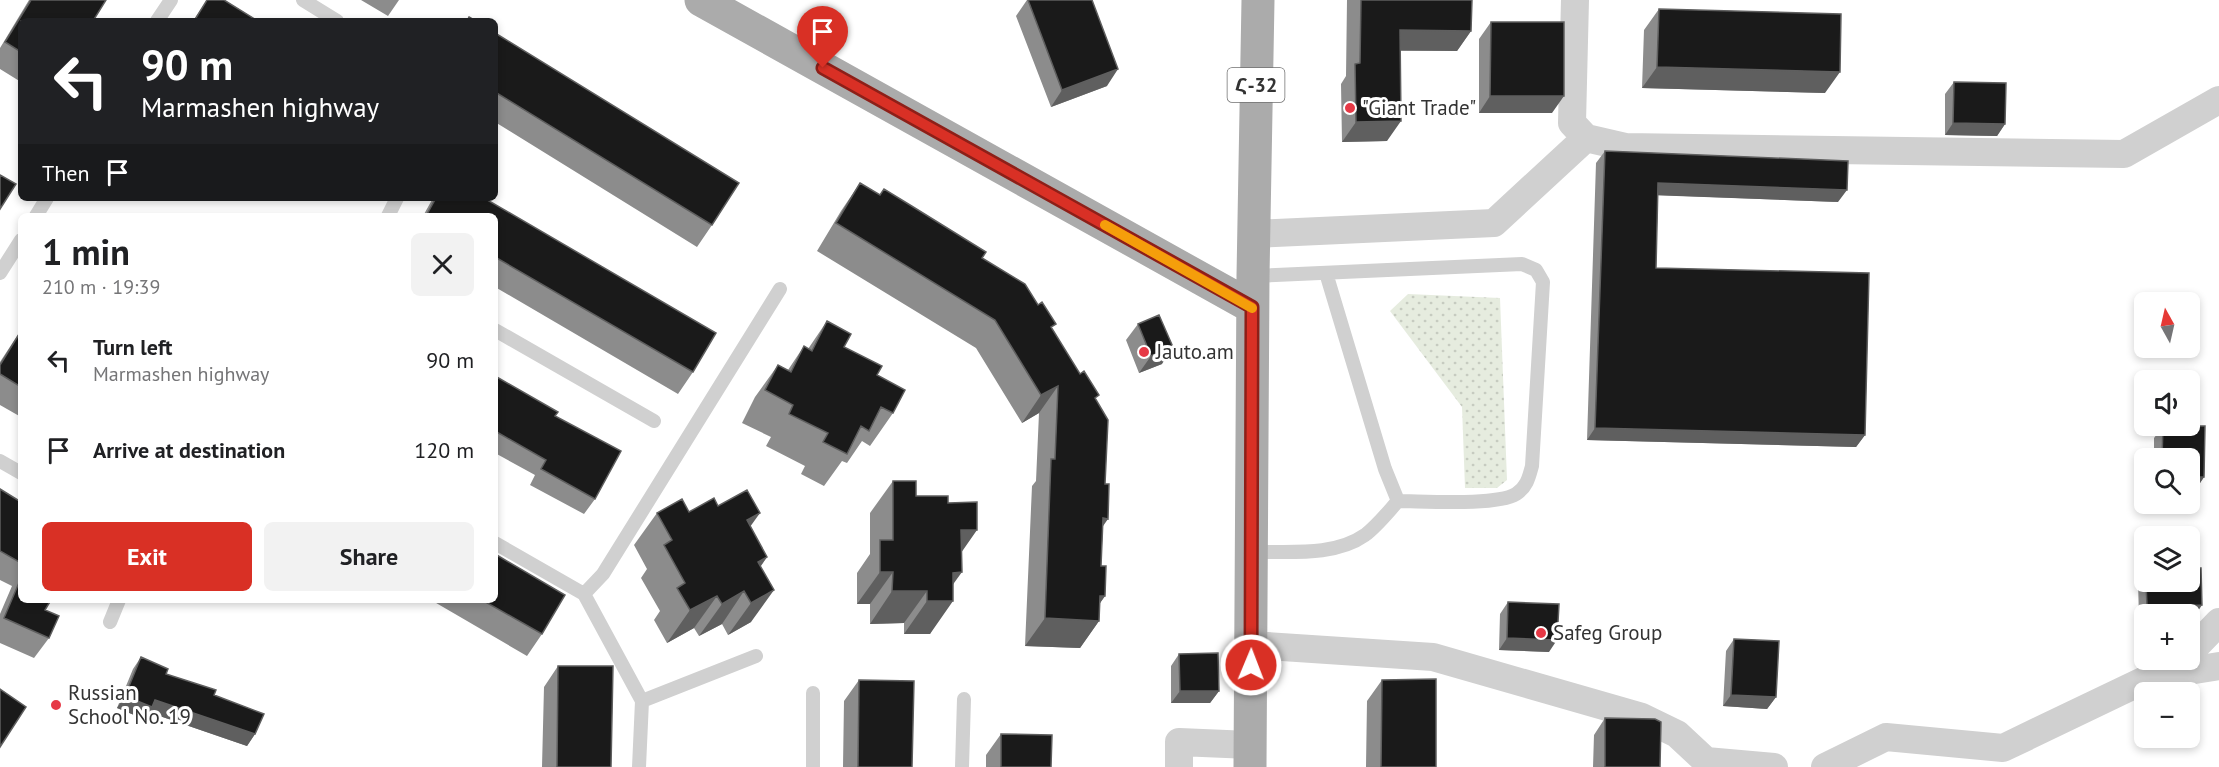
<!DOCTYPE html>
<meta charset="utf-8">
<style>
:root{--surface:#fff;--page:#f2f2f2;--text:#202124;--muted:#757577;--accent:#d93025}
body{margin:0;font-family:"PT Sans","Noto Sans Armenian",sans-serif;background:var(--page);color:var(--text);height:100vh;display:flex;flex-direction:column;font-size:22px;white-space:nowrap}
*{box-sizing:border-box;margin:0}
p{font-size:20px;color:var(--muted)}
.icon{flex:none;width:33px;height:33px;fill:none;stroke:currentColor;stroke-width:2;stroke-linecap:round;stroke-linejoin:round}
.map{position:relative;flex:1;overflow:hidden}
.side{position:absolute;left:18px;top:213px;width:480px;height:390px;display:flex;flex-direction:column;background:var(--surface);border-radius:9px;box-shadow:0 3px 9px #0003}
.side>*{flex:none}
.hud{position:absolute;left:18px;top:18px;width:480px;height:183px;border-radius:9px;box-shadow:0 3px 9px #0003;background:#202124;color:#fff;overflow:hidden}
.needle{width:39px;rotate:352deg}
.controls{position:absolute;left:2134px;top:292px;display:grid;gap:12px}
.controls a{display:grid;place-items:center;width:66px;height:66px;border-radius:9px;background:var(--surface);box-shadow:0 3px 9px #0003;font-size:30px}
.pin{position:absolute;display:grid;place-items:center;width:51px;height:51px;color:#fff;margin:-62px -26px;border-radius:50% 50% 50% 0;rotate:-45deg;box-shadow:0 0 6px #0007}
.pin .icon{rotate:45deg}
.me{position:absolute;width:66px;margin:-33px;rotate:1deg;stroke-linejoin:round;filter:drop-shadow(0 0 4px #0008)}
.turn{display:flex;align-items:center;gap:21px;height:126px;padding:0 24px;font-size:27px}
.turn .icon{width:78px;height:78px;stroke-width:2.5}
.turn b{display:block;font-size:42px;line-height:51px}
.then{display:flex;align-items:center;height:57px;padding:0 24px;background:#0003;gap:12px;font-size:22px}
.round{display:grid;place-items:center;flex:none;width:63px;height:63px;border-radius:9px;background:var(--page)}
.overview{display:flex;align-items:center;justify-content:space-between;height:102px;padding:0 24px}
h1{font-size:36px;font-weight:700;line-height:45px}
.cta{display:flex;gap:12px;margin-top:auto;padding:12px 24px}
.cta a{flex:1;height:69px;border-radius:9px;background:var(--accent);color:#fff;font-size:24px;font-weight:700;line-height:69px;text-align:center}
.cta a+a{background:var(--page);color:var(--text)}
ul{padding:0;list-style:none}
li{display:flex;align-items:center;gap:18px;height:90px;padding:0 24px}
li div{flex:1}
li b{display:block;font-size:22px}
li em{font-style:normal}
.map>svg:first-child{display:block}
.green{fill:url(#green-dots)}
.lines{fill:none;stroke-linecap:round;stroke-linejoin:round}
.lane{stroke:#d0d0d0;stroke-width:14}
.street{stroke:#d0d0d0;stroke-width:28}
.primary{stroke:#ababab;stroke-width:33}
.wall{fill:#8c8c8c}
.shaded-wall{fill:#5f5f5f}
.building{fill:#1a1a1a;stroke:#5f5f5f;stroke-width:1.5}
.route-casing{stroke:#8d1f18;stroke-width:15}
.route{stroke:#d93025;stroke-width:10}
.slow{stroke:#f59e0b;stroke-width:10}
.poi-dot{fill:#e63946;stroke:#fff;stroke-width:2}
.labels{text-anchor:middle;stroke-width:6;stroke-linejoin:round;paint-order:stroke}
.shield{fill:#fff;stroke:#707070;stroke-width:1.5}
.shield-label{font-size:20px;font-weight:bold;fill:#333}
.poi-label{font-size:21px;fill:#333;stroke:#fff;text-anchor:start}
</style>
<div class="map">
<svg width="2219" height="767" viewBox="0 0 2219 767">
<defs>
<pattern id="green-dots" width="8" height="8" patternUnits="userSpaceOnUse" patternTransform="scale(1.5)"><rect width="8" height="8" fill="#e6ecdf"/><path d="M2 2h.1M6 6h.1" fill="none" stroke="#c6cbc0" stroke-width="1.8" stroke-linecap="round"/></pattern>
</defs>
<rect width="100%" height="100%" fill="#fff"/>
<path class="green" d="M 1408,294 L 1500,298 L 1507,480 L 1497,488 L 1465,488 L 1462,407 L 1390,311 Z"/>
<g class="lines">
<path class="lane" d="M 303,0 L 337,21
M 157,21 L 171,0
M 36,216 L 47,198
M 388,216 L 397,198
M 0,273 L 21,240
M 1326,273 L 1385,469 L 1398,501
M 495,330 L 654,421
M 0,461 L 21,473
M 495,543 L 584,594 L 642,701 L 639,767
M 1252,552 C 1288,551 1334,557 1365,535 C 1377,526 1388,512 1398,501 C 1423,501 1497,506 1516,494 C 1527,487 1529,477 1532,466 L 1543,282 L 1536,270 L 1522,264 L 1253,276
M 584,594 L 603,574 L 780,289
M 110,622 L 119,600
M 642,701 L 756,656
M 813,767 L 813,693
M 962,767 L 964,699"/>
<path class="street" d="M 1575,0 L 1572,123 L 1586,138 L 1625,147 L 2124,154 L 2219,100
M 1253,234 L 1494,223 L 1586,138
M 1251,645 L 1433,657 L 1642,717 L 1677,734 L 1706,761 L 1774,767
M 2190,652 L 2219,622
M 1179,767 L 1179,742 L 1250,745
M 1825,767 L 1886,737 L 2003,748 L 2151,677 L 2219,666"/>
<path class="primary" d="M 701,0 L 1252,307
M 1250,767 L 1253,276 L 1258,0"/>
</g>
<path class="wall" d="M 29,0 L 106,0 L 21,21 L 21,82 L 0,69 L 0,48 Z
M 207,0 L 224,0 L 258,21 L 193,21 Z
M 361,0 L 399,0 L 388,16 Z
M 1027,0 L 1092,0 L 1107,86 L 1051,107 L 1016,16 Z
M 1347,0 L 1472,0 L 1471,31 L 1457,51 L 1400,51 L 1387,141 L 1342,142 L 1341,84 L 1346,76 Z
M 1659,9 L 1825,93 L 1642,88 L 1644,30 Z
M 1491,22 L 1552,113 L 1479,113 L 1479,39 Z
M 495,33 L 712,225 L 697,247 L 495,122 Z
M 1954,82 L 2005,124 L 1997,136 L 1945,135 L 1945,94 Z
M 1605,151 L 1838,202 L 1658,195 L 1656,268 L 1865,435 L 1856,447 L 1587,440 L 1596,163 Z
M 860,183 L 982,258 L 1052,329 L 1096,400 L 1103,526 L 1101,566 L 1105,596 L 1100,603 L 1099,621 L 1080,648 L 1025,646 L 1032,486 L 1036,481 L 1039,413 L 1022,423 L 976,348 L 817,251 L 841,211 Z
M 433,198 L 484,198 L 693,372 L 678,394 L 495,287 L 495,216 L 423,216 Z
M 827,321 L 844,347 L 877,375 L 893,413 L 870,446 L 862,441 L 847,463 L 842,461 L 824,486 L 801,474 L 805,466 L 766,446 L 771,437 L 742,423 L 755,397 L 778,365 L 788,370 L 804,346 L 808,349 Z
M 1138,324 L 1162,364 L 1139,373 L 1126,340 Z
M 21,330 L 21,417 L 0,405 L 0,362 Z
M 495,376 L 555,416 L 595,499 L 584,514 L 530,485 L 535,475 L 495,453 Z
M 2163,426 L 2205,426 L 2204,477 L 2196,489 L 2190,489 L 2190,459 L 2154,459 L 2154,438 Z
M 893,481 L 916,496 L 948,503 L 962,552 L 953,585 L 930,634 L 904,634 L 904,623 L 870,624 L 870,604 L 857,604 L 857,573 L 870,554 L 870,513 Z
M 0,489 L 21,502 L 21,600 L 45,610 L 49,638 L 34,658 L 0,643 L 0,614 L 12,586 L 0,580 Z
M 718,506 L 767,557 L 761,566 L 751,622 L 728,635 L 722,624 L 699,636 L 694,628 L 667,643 L 654,620 L 660,611 L 641,578 L 647,569 L 634,545 L 657,513 L 689,512 Z
M 2145,571 L 2145,582 L 2190,582 L 2194,617 L 2145,615 L 2145,619 L 2139,619 L 2138,581 Z
M 431,600 L 495,600 L 542,634 L 527,656 Z
M 1508,602 L 1549,652 L 1499,650 L 1500,614 Z
M 1734,639 L 1776,697 L 1767,709 L 1723,706 L 1726,651 Z
M 1179,654 L 1219,691 L 1210,703 L 1171,703 L 1171,666 Z
M 141,657 L 166,674 L 214,695 L 255,734 L 247,746 L 148,712 L 144,719 L 117,708 L 133,669 Z
M 558,666 L 611,767 L 542,767 L 544,687 Z
M 859,680 L 912,767 L 843,767 L 844,701 Z
M 1382,680 L 1436,767 L 1366,767 L 1367,701 Z
M 1605,718 L 1660,767 L 1593,767 L 1594,735 Z
M 1001,734 L 1051,767 L 986,767 L 986,755 Z"/>
<path class="shaded-wall" d="M 1400,30 L 1471,31 L 1457,51 L 1386,50 Z
M 1657,67 L 1840,72 L 1825,93 L 1642,88 Z
M 1118,69 L 1107,86 L 1051,107 L 1062,90 Z
M 1490,96 L 1564,96 L 1552,113 L 1479,113 Z
M 1401,121 L 1387,141 L 1342,142 L 1356,122 Z
M 1953,123 L 2005,124 L 1997,136 L 1945,135 Z
M 1658,183 L 1847,190 L 1838,202 L 1649,195 Z
M 1173,347 L 1162,364 L 1139,373 L 1151,356 Z
M 1058,386 L 1039,413 L 1022,423 L 1041,395 Z
M 1595,428 L 1865,435 L 1856,447 L 1587,440 Z
M 2190,477 L 2204,477 L 2196,489 L 2190,489 Z
M 760,513 L 737,545 L 747,520 Z
M 1103,518 L 1108,519 L 1089,546 Z
M 961,530 L 977,530 L 954,563 Z
M 767,557 L 744,589 L 758,562 Z
M 880,572 L 893,572 L 870,604 L 857,604 Z
M 962,572 L 941,601 L 953,601 L 930,634 L 904,634 L 927,601 L 953,573 Z
M 774,590 L 751,622 L 728,635 L 751,603 Z
M 744,591 L 722,624 L 699,636 L 722,604 Z
M 892,591 L 927,591 L 904,623 L 870,624 Z
M 717,596 L 694,628 L 667,643 L 690,610 Z
M 1100,596 L 1105,596 L 1088,620 L 1099,621 L 1080,648 L 1025,646 L 1045,618 Z
M 2202,605 L 2194,617 L 2190,617 L 2190,615 L 2145,615 L 2145,619 L 2139,619 L 2147,607 Z
M 1507,638 L 1557,640 L 1549,652 L 1499,650 Z
M 1180,691 L 1219,691 L 1210,703 L 1171,703 Z
M 1731,695 L 1776,697 L 1767,709 L 1723,706 Z
M 125,696 L 155,700 L 255,734 L 247,746 L 148,712 L 144,719 L 117,708 Z"/>
<path class="building" d="M 31,0 L 106,0 L 93,21 L 21,21 L 21,52 L 5,42 Z
M 207,0 L 224,0 L 258,21 L 194,21 Z
M 1028,0 L 1092,0 L 1118,69 L 1062,90 Z
M 1361,0 L 1472,0 L 1471,31 L 1400,30 L 1401,121 L 1356,122 L 1355,64 L 1360,63 Z
M 1659,9 L 1841,14 L 1840,72 L 1657,67 Z
M 469,17 L 476,21 L 467,21 Z
M 1491,22 L 1564,22 L 1564,96 L 1490,96 Z
M 495,33 L 739,183 L 712,225 L 495,92 Z
M 1954,82 L 2006,83 L 2005,124 L 1953,123 Z
M 1605,151 L 1848,161 L 1847,190 L 1658,183 L 1656,268 L 1869,273 L 1865,435 L 1595,428 Z
M 0,175 L 16,184 L 0,209 Z
M 860,183 L 880,195 L 884,189 L 910,205 L 986,252 L 982,258 L 1025,284 L 1038,305 L 1042,302 L 1056,324 L 1051,327 L 1080,374 L 1084,371 L 1099,395 L 1095,398 L 1108,420 L 1105,484 L 1109,484 L 1108,519 L 1103,518 L 1101,566 L 1106,566 L 1105,596 L 1100,596 L 1099,621 L 1045,618 L 1051,459 L 1055,459 L 1058,386 L 1041,395 L 995,320 L 836,223 Z
M 436,198 L 484,198 L 716,333 L 693,372 L 495,257 L 495,216 L 426,216 Z
M 1159,315 L 1173,347 L 1151,356 L 1138,324 Z
M 827,321 L 851,334 L 844,347 L 882,366 L 877,375 L 905,390 L 893,413 L 881,407 L 869,431 L 861,426 L 847,454 L 823,442 L 828,433 L 789,414 L 793,405 L 765,390 L 778,365 L 791,372 L 804,346 L 812,351 Z
M 21,331 L 21,387 L 0,374 L 0,365 Z
M 495,376 L 558,412 L 555,416 L 621,451 L 595,499 L 541,469 L 546,460 L 495,431 Z
M 2163,426 L 2205,426 L 2204,477 L 2190,477 L 2190,459 L 2162,459 Z
M 893,481 L 916,481 L 916,496 L 948,496 L 948,503 L 977,502 L 977,530 L 961,530 L 962,572 L 953,573 L 953,601 L 927,601 L 927,591 L 892,591 L 893,572 L 880,572 L 880,540 L 893,540 Z
M 0,489 L 21,502 L 21,563 L 0,551 Z
M 747,490 L 760,513 L 747,520 L 767,557 L 758,562 L 774,590 L 751,603 L 744,591 L 722,604 L 717,596 L 690,610 L 677,588 L 685,583 L 664,545 L 672,540 L 657,513 L 682,499 L 689,512 L 714,498 L 718,506 Z
M 495,554 L 565,595 L 542,634 L 482,600 L 495,600 Z
M 2190,568 L 2201,568 L 2202,605 L 2147,607 L 2146,582 L 2190,582 Z
M 21,578 L 21,600 L 51,600 L 45,610 L 59,616 L 49,638 L 4,618 Z
M 1508,602 L 1559,604 L 1557,640 L 1507,638 Z
M 1734,639 L 1779,641 L 1776,697 L 1731,695 Z
M 1218,653 L 1219,691 L 1180,691 L 1179,654 Z
M 141,657 L 168,669 L 166,674 L 216,690 L 214,695 L 264,714 L 255,734 L 155,700 L 152,707 L 125,696 Z
M 558,666 L 613,666 L 611,767 L 557,767 Z
M 1436,679 L 1436,767 L 1381,767 L 1382,680 Z
M 859,680 L 914,681 L 912,767 L 858,767 Z
M 0,689 L 26,707 L 0,747 Z
M 1605,718 L 1655,719 L 1661,722 L 1660,767 L 1605,767 Z
M 1001,734 L 1052,735 L 1051,767 L 1001,767 Z"/>
<g class="lines">
<defs>
<path id="route" d="M 823,68 L 1252,307 L 1251,665"/>
</defs>
<use href="#route" class="route-casing"/>
<use href="#route" class="route"/>
<path class="slow" d="M 1105,225 L 1252,308"/>
</g>
<g class="poi-dot">
<circle cx="1350" cy="108" r="6"/>
<circle cx="1144" cy="352" r="6"/>
<circle cx="1541" cy="633" r="6"/>
<circle cx="56" cy="705" r="6"/>
</g>
<g class="labels">
<rect class="shield" x="1227.5" y="68" width="57" height="34" rx="4.5"/>
<g class="shield-label">
<text x="1256" y="92">Հ-32</text>
</g>
<g class="poi-label">
<text x="1362" y="115">"Giant Trade"</text>
<text x="1156" y="359">Jauto.am</text>
<text x="1553" y="640">Safeg Group</text>
<text x="68" y="700">Russian<tspan x="68" dy="24">School No. 19</tspan></text>
</g>
</g>
</svg>
<div class="controls">
<a><svg class="needle" viewBox="-14 -14 28 28"><path d="M0-13l5 13h-10z" fill="#e53935"/><path d="M0 13l5-13h-10z" fill="#757577"/></svg></a>
<a><svg class="icon" aria-label="sound" viewBox="0 0 24 24"><path d="M4 9h4l5-4v14l-5-4H4zM17 9q2 3 0 6"/></svg></a>
<a><svg class="icon" aria-label="search" viewBox="0 0 24 24"><circle cx="10" cy="10" r="6"/><path d="M15 15l6 6"/></svg></a>
<a><svg class="icon" aria-label="layers" viewBox="0 0 24 24"><path d="M12 4l9 5-9 5-9-5zM3 14l9 5 9-5"/></svg></a>
<a>+</a>
<a>−</a>
</div>
<div class="pin" style="left:823px;top:68px;background:#d93025"><svg class="icon" aria-label="arrive" viewBox="0 0 24 24"><path d="M6 21V4h12l-3 4 3 4H6"/></svg></div>
<svg class="me" style="left:1251px;top:665px" viewBox="-20 -20 40 40"><circle r="17" fill="#d93025" stroke="#fff" stroke-width="3"/><path d="M0-11L8 9 0 5-8 9z" fill="#fff"/></svg>
<div class="hud">
<div class="turn"><svg class="icon" aria-label="left" viewBox="0 0 24 24"><path d="M17 20v-9H6M10 6l-5 5 5 5"/></svg><div><b>90 m</b>Marmashen highway</div></div>
<div class="then">Then<svg class="icon" aria-label="arrive" viewBox="0 0 24 24"><path d="M6 21V4h12l-3 4 3 4H6"/></svg></div>
</div>
<section class="side">
<div class="overview"><div><h1>1 min</h1><p>210 m · 19:39</p></div><a class="round"><svg class="icon" aria-label="close" viewBox="0 0 24 24"><path d="M6 6l12 12M18 6L6 18"/></svg></a></div>
<ul>
<li><svg class="icon" aria-label="left" viewBox="0 0 24 24"><path d="M17 20v-9H6M10 6l-5 5 5 5"/></svg><div><b>Turn left</b><p>Marmashen highway</p></div><em>90 m</em></li>
<li><svg class="icon" aria-label="arrive" viewBox="0 0 24 24"><path d="M6 21V4h12l-3 4 3 4H6"/></svg><div><b>Arrive at destination</b></div><em>120 m</em></li>
</ul>
<div class="cta"><a>Exit</a><a>Share</a></div>
</section>
</div>
